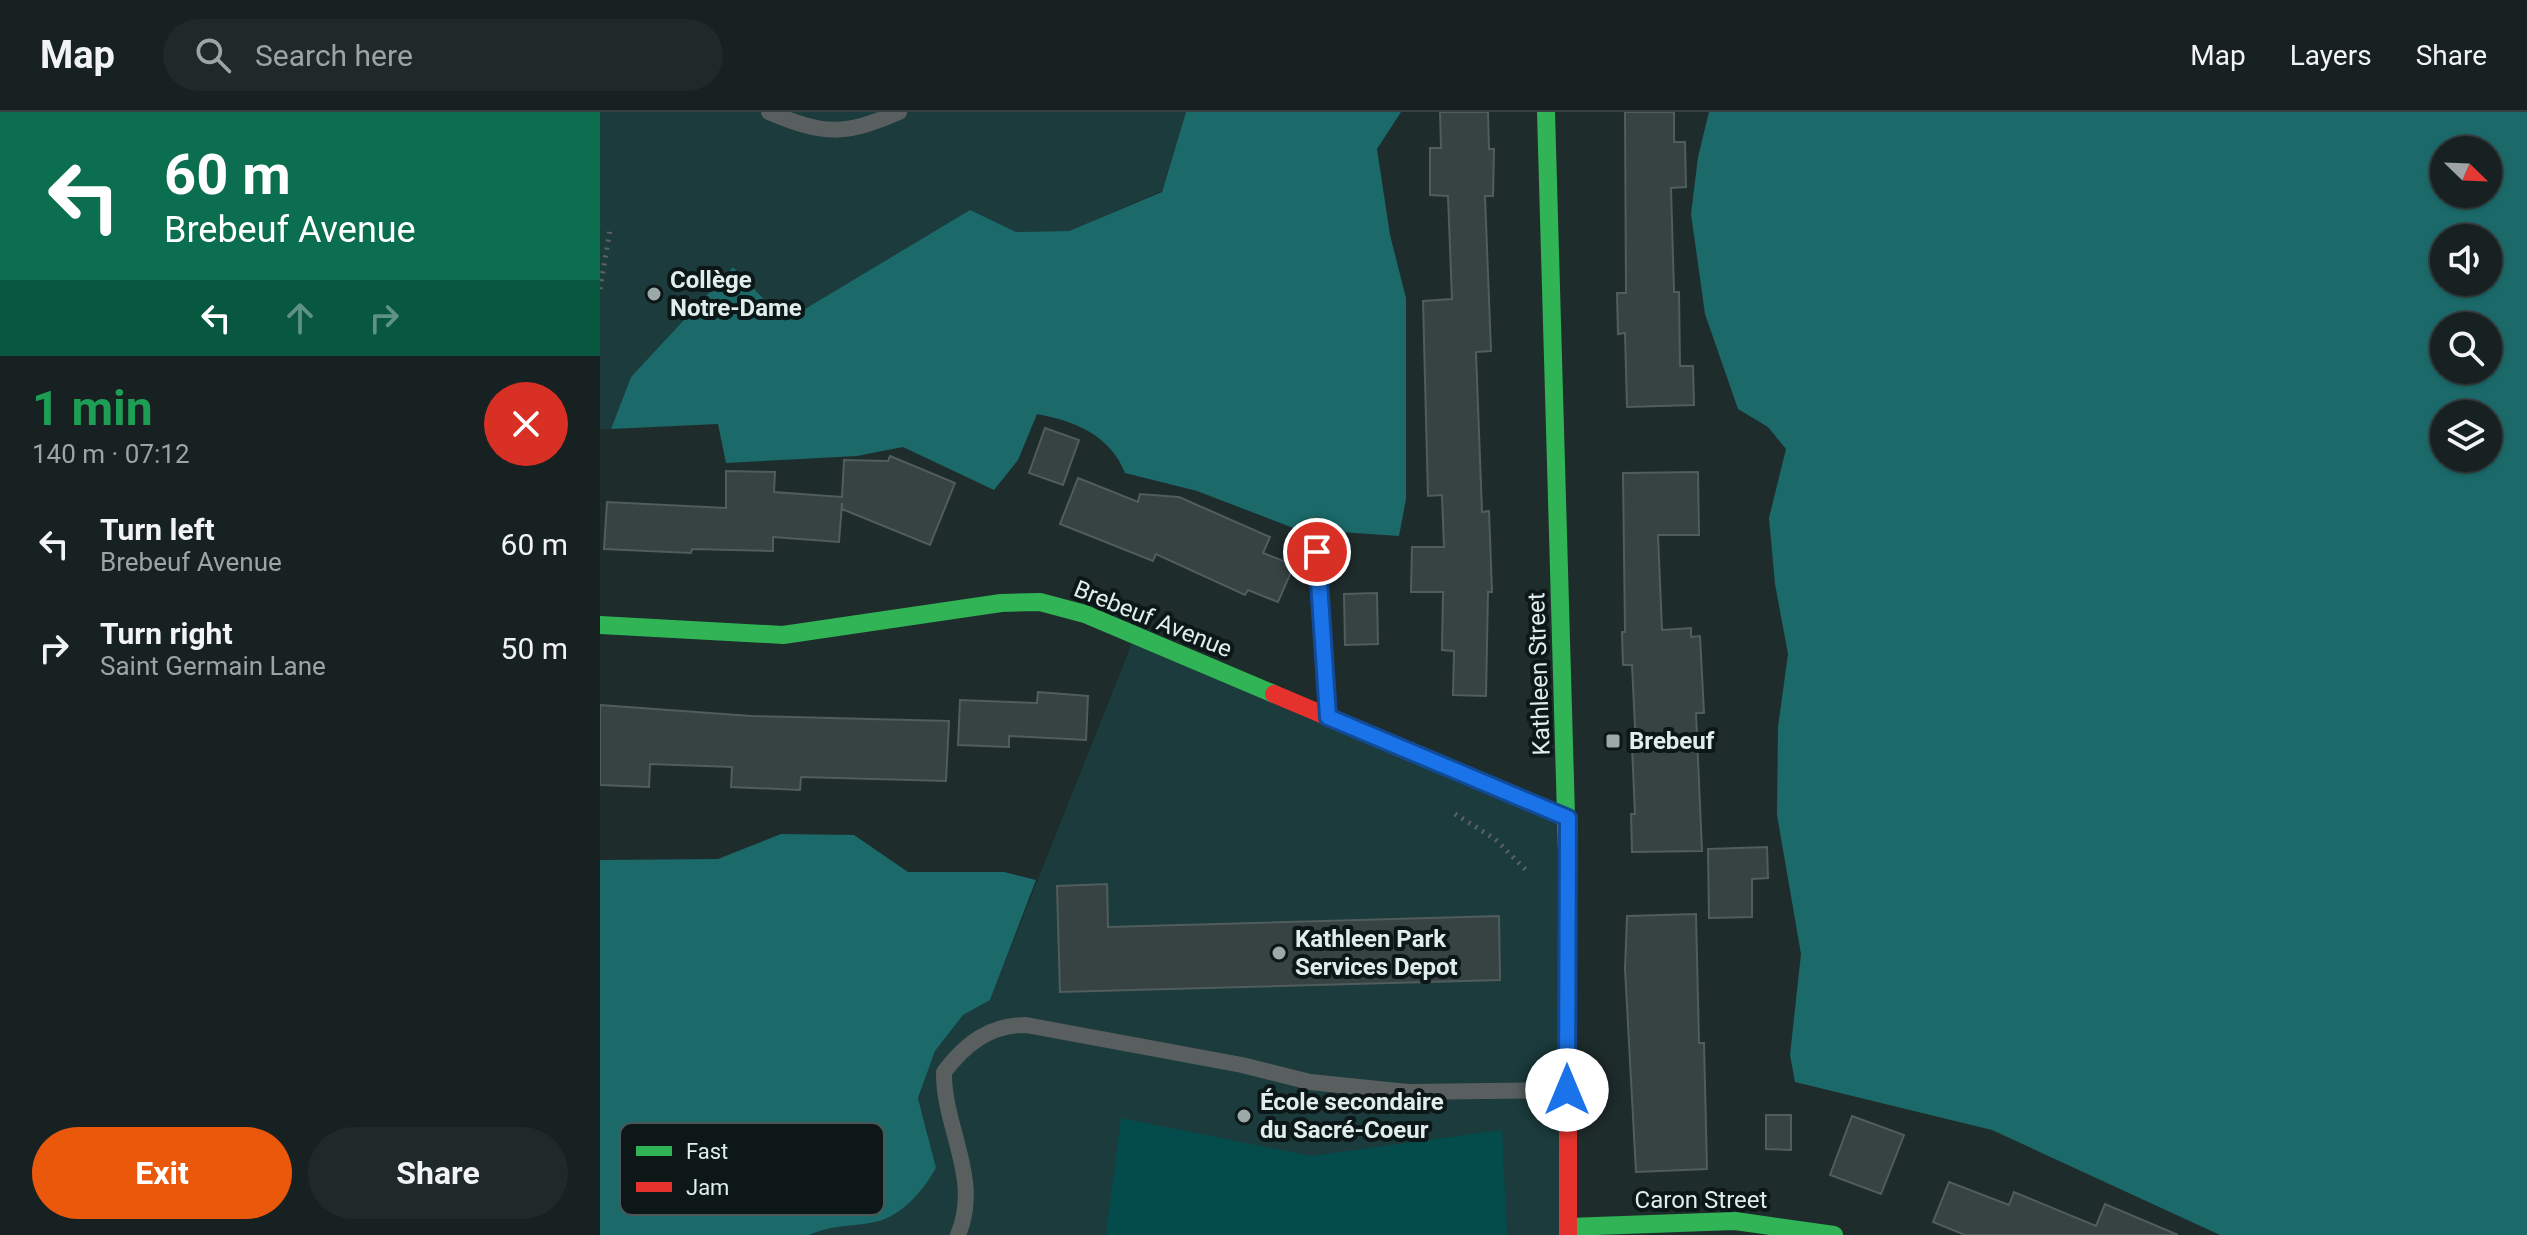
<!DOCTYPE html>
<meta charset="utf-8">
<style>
:root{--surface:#172121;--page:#20292a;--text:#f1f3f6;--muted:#9ea3a5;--line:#363e3f;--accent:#ea580c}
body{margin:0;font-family:Roboto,sans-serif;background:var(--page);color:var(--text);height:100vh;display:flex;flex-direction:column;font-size:30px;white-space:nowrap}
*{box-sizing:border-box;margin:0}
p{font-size:26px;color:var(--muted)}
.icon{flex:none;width:44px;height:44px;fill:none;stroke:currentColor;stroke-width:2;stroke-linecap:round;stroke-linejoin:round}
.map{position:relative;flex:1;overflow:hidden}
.sheet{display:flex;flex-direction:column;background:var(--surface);width:600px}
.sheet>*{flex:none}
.guide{background:#0b6e4f;color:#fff;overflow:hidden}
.needle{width:52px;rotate:113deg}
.tools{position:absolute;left:1830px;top:24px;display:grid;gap:16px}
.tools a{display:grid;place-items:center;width:72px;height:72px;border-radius:50%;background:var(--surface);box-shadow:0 2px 6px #0004,0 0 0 2px var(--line);font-size:40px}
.pin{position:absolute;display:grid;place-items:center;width:68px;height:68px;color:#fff;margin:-34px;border:4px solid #fff;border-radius:50%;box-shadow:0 2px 8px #0007}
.me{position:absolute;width:88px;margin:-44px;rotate:0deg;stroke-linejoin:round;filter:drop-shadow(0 0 6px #0008)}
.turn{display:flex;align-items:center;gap:28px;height:168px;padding:0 32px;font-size:36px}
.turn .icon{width:104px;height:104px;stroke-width:2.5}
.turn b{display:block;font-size:56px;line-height:68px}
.lanes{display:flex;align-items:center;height:76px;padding:0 32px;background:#0003;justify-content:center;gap:40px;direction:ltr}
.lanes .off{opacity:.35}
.round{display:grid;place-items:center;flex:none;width:84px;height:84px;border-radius:42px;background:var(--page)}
.overview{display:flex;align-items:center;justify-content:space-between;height:136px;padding:0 32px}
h1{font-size:48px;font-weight:700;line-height:60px;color:#1e9e55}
.cta{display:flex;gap:16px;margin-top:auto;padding:16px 32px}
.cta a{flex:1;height:92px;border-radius:48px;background:var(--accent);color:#fff;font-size:32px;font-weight:700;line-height:92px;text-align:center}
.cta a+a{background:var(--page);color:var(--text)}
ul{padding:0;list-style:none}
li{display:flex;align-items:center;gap:24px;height:104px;padding:0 32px}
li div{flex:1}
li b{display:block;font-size:30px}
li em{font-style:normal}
header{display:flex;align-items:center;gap:48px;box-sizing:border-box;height:112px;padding:0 40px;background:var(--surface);border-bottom:2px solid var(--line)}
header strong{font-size:38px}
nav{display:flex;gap:44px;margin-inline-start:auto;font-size:28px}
.search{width:560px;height:72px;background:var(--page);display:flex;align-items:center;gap:20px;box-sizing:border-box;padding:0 28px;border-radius:44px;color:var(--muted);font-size:30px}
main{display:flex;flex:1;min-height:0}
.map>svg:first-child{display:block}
.built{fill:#1b3b3c}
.green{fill:#044b4c}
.forest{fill:#1b6969;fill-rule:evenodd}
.building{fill:#374242;stroke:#515c5c;stroke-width:2}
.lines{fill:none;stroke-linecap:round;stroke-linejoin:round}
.path{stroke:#5d6363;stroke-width:5;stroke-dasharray:2 6;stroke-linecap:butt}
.lane{stroke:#595e5e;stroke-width:16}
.fast{stroke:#30b455;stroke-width:18}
.jam{stroke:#e5322d;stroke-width:18}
.route-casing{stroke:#114b97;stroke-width:20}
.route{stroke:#1a73e8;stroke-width:14}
.poi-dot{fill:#9ca9a9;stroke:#0d1717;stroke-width:3}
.labels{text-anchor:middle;stroke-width:8;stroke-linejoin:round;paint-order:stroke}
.poi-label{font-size:24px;font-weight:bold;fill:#dfeded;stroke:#0d1717;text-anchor:start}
.street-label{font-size:24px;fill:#dfeded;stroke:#0d1717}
.key{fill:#0d1717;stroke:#4c5757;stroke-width:2}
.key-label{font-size:22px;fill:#dfeded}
</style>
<header>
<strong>Map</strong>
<div class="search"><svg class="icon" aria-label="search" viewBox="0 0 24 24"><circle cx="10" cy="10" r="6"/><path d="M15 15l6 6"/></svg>Search here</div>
<nav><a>Map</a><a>Layers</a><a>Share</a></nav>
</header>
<main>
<section class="sheet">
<div class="guide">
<div class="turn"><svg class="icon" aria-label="left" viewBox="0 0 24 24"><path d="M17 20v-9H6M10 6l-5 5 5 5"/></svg><div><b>60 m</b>Brebeuf Avenue</div></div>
<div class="lanes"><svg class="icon" aria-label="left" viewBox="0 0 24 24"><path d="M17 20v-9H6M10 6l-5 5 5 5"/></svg><svg class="icon off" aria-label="ahead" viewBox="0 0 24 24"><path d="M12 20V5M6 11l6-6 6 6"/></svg><svg class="icon off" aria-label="right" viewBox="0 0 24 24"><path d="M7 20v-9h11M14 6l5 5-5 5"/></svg></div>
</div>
<div class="overview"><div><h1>1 min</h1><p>140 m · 07:12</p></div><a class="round" style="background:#d93025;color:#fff"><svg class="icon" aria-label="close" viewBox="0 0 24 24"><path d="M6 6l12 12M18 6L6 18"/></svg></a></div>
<ul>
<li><svg class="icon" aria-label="left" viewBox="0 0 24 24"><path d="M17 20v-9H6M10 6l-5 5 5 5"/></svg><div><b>Turn left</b><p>Brebeuf Avenue</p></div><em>60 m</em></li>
<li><svg class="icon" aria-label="right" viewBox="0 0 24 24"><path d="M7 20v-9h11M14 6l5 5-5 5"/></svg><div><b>Turn right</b><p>Saint Germain Lane</p></div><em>50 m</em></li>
</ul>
<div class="cta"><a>Exit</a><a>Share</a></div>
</section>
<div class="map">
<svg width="1927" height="1123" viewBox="0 0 1927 1123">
<rect width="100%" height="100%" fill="#1f2c2c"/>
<path class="built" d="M 0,0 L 586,0 L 562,79 L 469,119 L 416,120 L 370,99 L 185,210 L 133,155 L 31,265 L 11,317 L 0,317 Z
M 536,521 L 966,703 L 965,1123 L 209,1123 L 234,1112 L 273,1111 L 328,1022 L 318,986 L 335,939 L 363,903 L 390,888 Z"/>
<path class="green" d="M 521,1006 L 711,1044 L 902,1018 L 907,1123 L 506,1123 Z"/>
<path class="forest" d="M 586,0 L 801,0 L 777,37 L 790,123 L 806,186 L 806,387 L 799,424 L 696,417 L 597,379 L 525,361 C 510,323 475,309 437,302 L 418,348 L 394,378 L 303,335 L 257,344 L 126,351 L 118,312 L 11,317 L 31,265 L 133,155 L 185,209 L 370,98 L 416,120 L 469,119 L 562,80 Z
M 1109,0 L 1927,0 L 1927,1123 L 1620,1123 L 1392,1018 L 1195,970 L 1190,943 L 1201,842 L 1177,703 L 1178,615 L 1188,542 L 1175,472 L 1169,406 L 1186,337 L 1168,315 L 1138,297 L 1105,202 L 1091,102 L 1098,45 ZM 1888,38 L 1888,82 L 1844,82 L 1844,38 ZM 1888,126 L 1888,170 L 1844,170 L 1844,126 ZM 1844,214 L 1888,214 L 1888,258 L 1844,258 ZM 1844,302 L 1888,302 L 1888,346 L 1844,346 Z
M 181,722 L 254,723 L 308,760 L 404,760 L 436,768 L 390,888 L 363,903 L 335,939 L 318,986 L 336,1056 C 322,1080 300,1107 270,1111 C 245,1115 233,1113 209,1123 L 0,1123 L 0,748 L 118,747 Z"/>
<path class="building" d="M 840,0 L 888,0 L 889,37 L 894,37 L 893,84 L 885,84 L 891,239 L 876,240 L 882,400 L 889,399 L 892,480 L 888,480 L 886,584 L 853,583 L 854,539 L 842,538 L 843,480 L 811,480 L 812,435 L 844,435 L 842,383 L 828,384 L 823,189 L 852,187 L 848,84 L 830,83 L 830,36 L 841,36 Z
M 1025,0 L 1074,0 L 1074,30 L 1085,30 L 1086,75 L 1071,76 L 1074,180 L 1079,180 L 1080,254 L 1093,254 L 1094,293 L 1027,295 L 1025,221 L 1018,222 L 1017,181 L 1026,181 Z
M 445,316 L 479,328 L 463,373 L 429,361 Z
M 290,344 L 355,371 L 330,433 L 242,397 L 242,391 L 239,430 L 173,425 L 173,439 L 92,437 L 91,441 L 4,437 L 7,390 L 126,396 L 126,359 L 175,360 L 174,380 L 242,385 L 244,348 L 288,349 Z
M 1098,360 L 1099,423 L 1058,423 L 1062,518 L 1091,516 L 1091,525 L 1100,524 L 1104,601 L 1096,601 L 1102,739 L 1032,740 L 1031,702 L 1035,702 L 1032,635 L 1036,635 L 1032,553 L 1023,553 L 1022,520 L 1025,520 L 1023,361 Z
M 478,366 L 538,390 L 540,382 L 579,385 L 670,425 L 663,441 L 694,453 L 678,490 L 648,478 L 645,483 L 556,442 L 553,449 L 460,412 Z
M 777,481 L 778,532 L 745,533 L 744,482 Z
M 438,580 L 488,584 L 486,628 L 409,624 L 409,635 L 358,633 L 360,588 L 437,591 Z
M 0,593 L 151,604 L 349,609 L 346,669 L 201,665 L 200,678 L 131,675 L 132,655 L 50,652 L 49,675 L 0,673 Z
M 1167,735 L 1168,766 L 1152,767 L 1152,805 L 1109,806 L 1108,737 Z
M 507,772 L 508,815 L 899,804 L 900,868 L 460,880 L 457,774 Z
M 1096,802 L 1099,931 L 1104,931 L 1107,1057 L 1036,1060 L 1025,857 L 1027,804 Z
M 1166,1003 L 1191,1003 L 1191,1038 L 1166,1037 Z
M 1252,1004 L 1304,1023 L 1281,1082 L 1230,1063 Z
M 1349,1070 L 1409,1093 L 1414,1080 L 1496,1114 L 1505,1092 L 1578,1123 L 1365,1123 L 1333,1110 Z"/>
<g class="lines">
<path class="path" d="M 0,177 L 10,118
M 855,702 L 895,727 L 929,761"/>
<path class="lane" d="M 169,0 C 224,23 244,24 299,0
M 716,413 L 728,599
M 358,1123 C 382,1067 343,1015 344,960 C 366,931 390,913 426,913 L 642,953 L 710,970 L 808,980 L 967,978"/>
<path class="fast" d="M 946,0 L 968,774
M 0,513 L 183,523 L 401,491 L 440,490 L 485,502 L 674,582
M 968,1115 L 1135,1109 L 1234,1123"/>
<path class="jam" d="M 674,582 L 968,706
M 968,774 L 968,1123"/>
</g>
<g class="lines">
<defs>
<path id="route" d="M 717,440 L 728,605 L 968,706 L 967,978"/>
</defs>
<use href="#route" class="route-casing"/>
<use href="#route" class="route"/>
</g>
<g class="poi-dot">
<circle cx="54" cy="182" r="8"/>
<rect x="1005" y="621" width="16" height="16" rx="4"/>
<circle cx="679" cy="841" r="8"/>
<circle cx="644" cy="1004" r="8"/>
</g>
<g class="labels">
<g class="poi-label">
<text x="70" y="176">Collège<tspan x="70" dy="28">Notre-Dame</tspan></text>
<text x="1029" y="637">Brebeuf</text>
<text x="695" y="835">Kathleen Park<tspan x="695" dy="28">Services Depot</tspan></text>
<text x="660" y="998">École secondaire<tspan x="660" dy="28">du Sacré-Coeur</tspan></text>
</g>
<g class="street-label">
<text transform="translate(553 507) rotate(22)" y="8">Brebeuf Avenue</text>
<text transform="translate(939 562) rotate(-92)" y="8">Kathleen Street</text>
<text x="1101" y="1096">Caron Street</text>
</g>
</g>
<rect x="20" y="1011" width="264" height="92" rx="12" class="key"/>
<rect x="36" y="1034" width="36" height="10" fill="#30b455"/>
<rect x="36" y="1070" width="36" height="10" fill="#e5322d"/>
<g class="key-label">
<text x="86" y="1047">Fast</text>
<text x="86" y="1083">Jam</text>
</g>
</svg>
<div class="tools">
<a><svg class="needle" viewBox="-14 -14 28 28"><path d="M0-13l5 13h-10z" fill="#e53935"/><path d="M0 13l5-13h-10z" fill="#9ea3a5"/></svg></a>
<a><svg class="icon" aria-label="sound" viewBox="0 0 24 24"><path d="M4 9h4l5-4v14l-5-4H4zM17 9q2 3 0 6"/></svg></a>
<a><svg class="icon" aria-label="search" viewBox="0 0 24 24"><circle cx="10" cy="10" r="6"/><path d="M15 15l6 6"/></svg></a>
<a><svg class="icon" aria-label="layers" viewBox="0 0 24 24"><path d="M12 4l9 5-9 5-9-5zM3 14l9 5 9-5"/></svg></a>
</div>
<div class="pin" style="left:717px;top:440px;background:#d93025"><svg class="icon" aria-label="arrive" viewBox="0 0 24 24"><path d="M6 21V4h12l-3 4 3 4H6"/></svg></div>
<svg class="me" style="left:967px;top:978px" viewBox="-20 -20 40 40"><circle r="19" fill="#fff"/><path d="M0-13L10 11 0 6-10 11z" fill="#1a73e8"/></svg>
</div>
</main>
